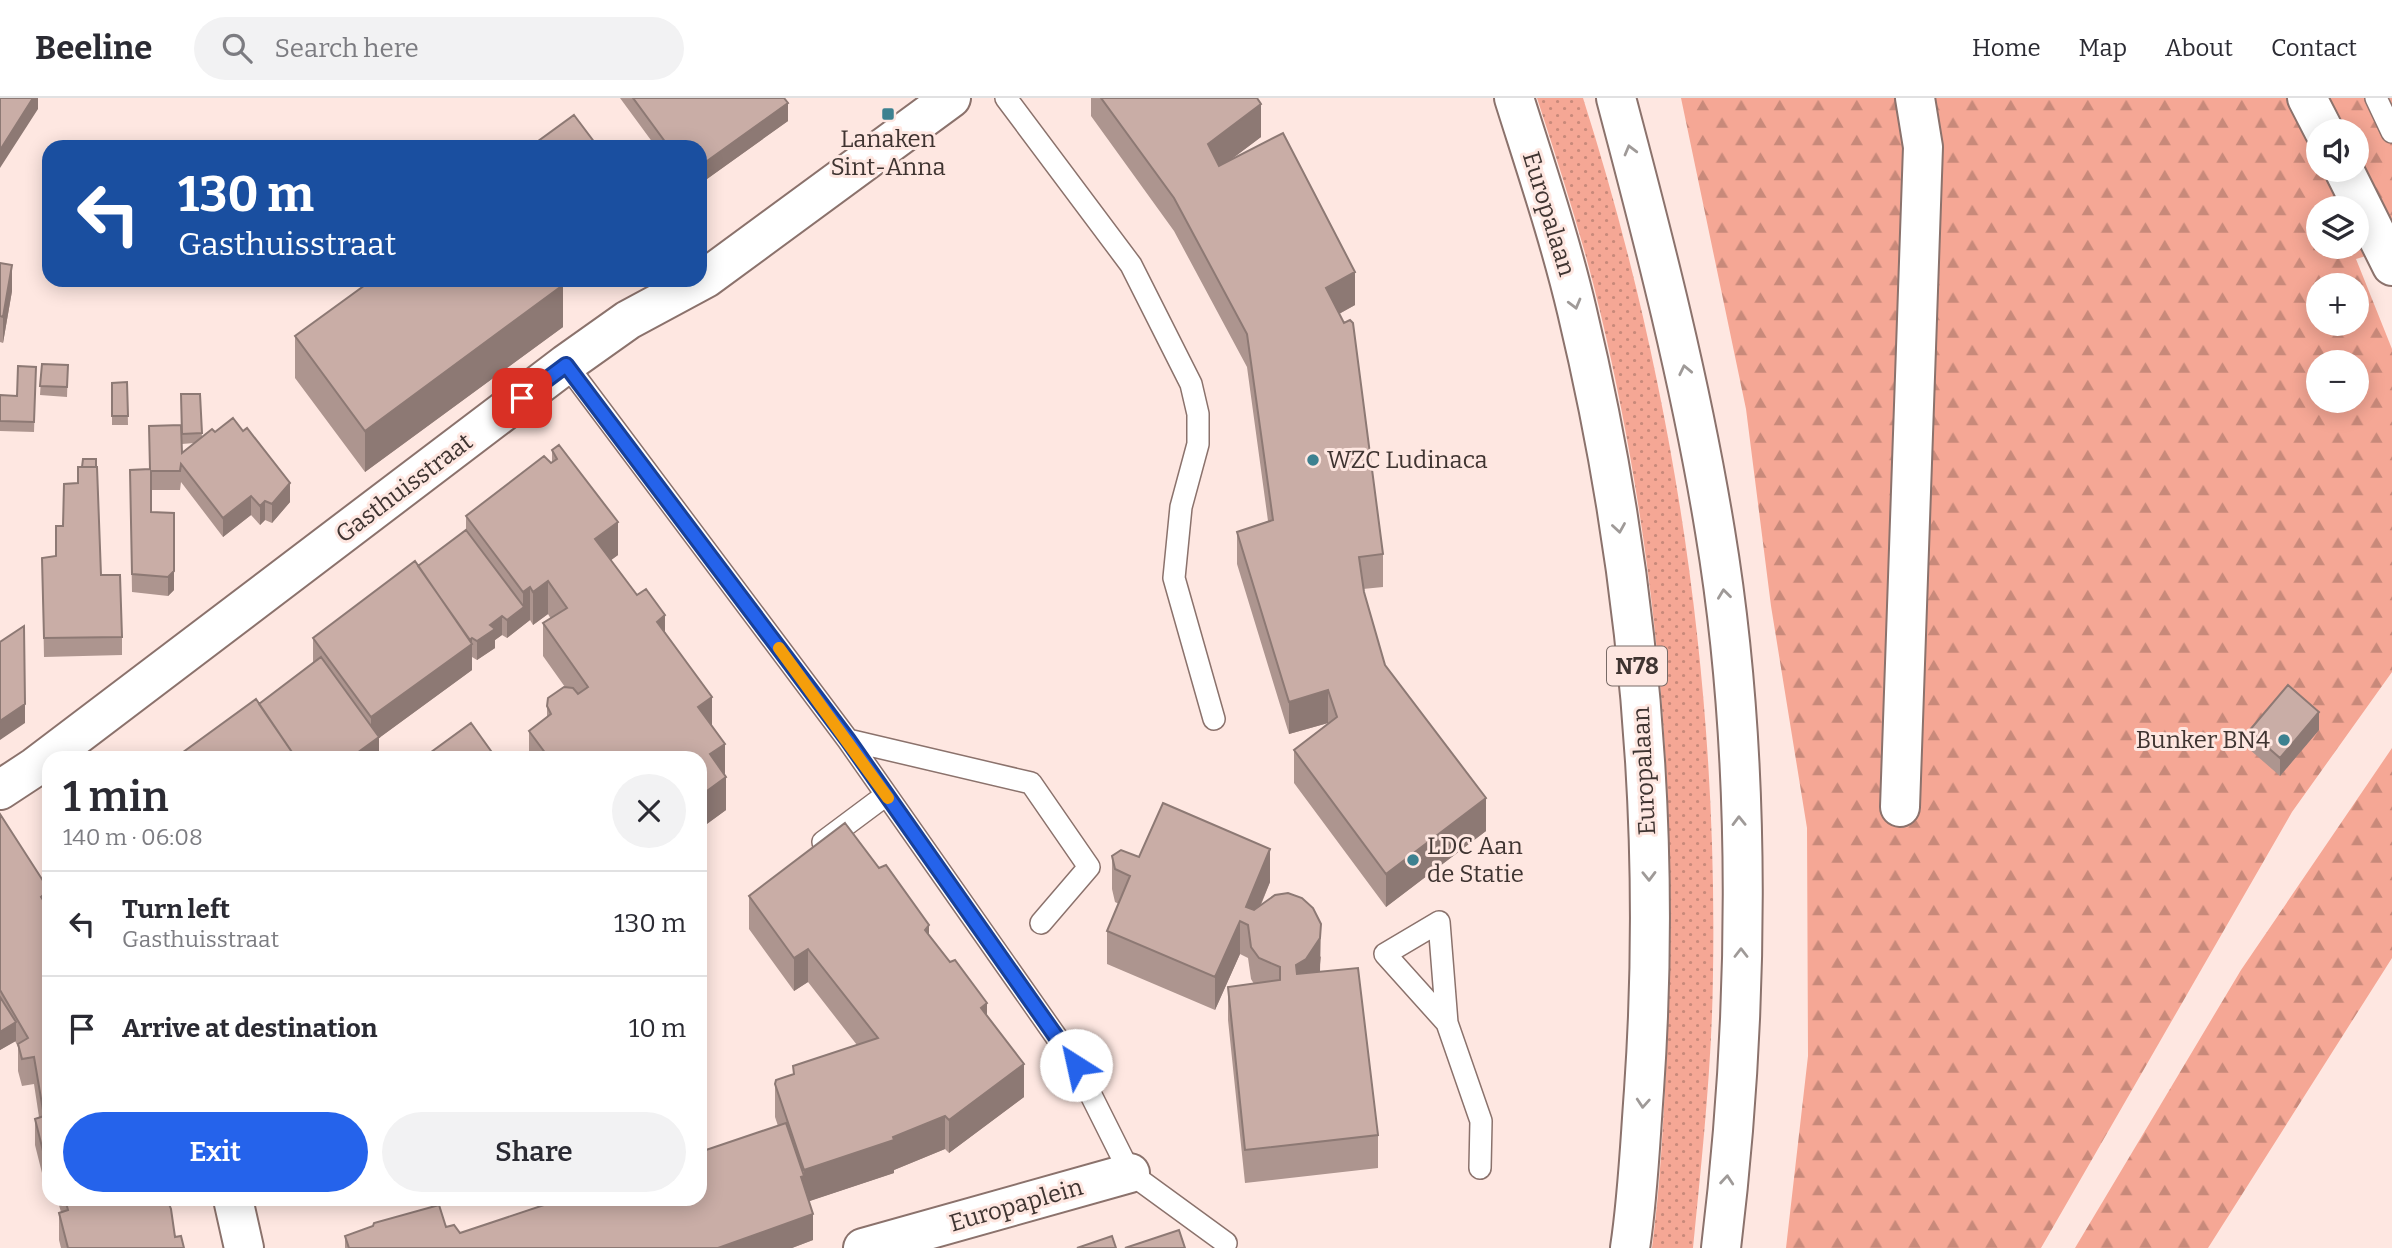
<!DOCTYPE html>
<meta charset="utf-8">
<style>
:root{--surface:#fff;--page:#f2f2f3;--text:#2b2b33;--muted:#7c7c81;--line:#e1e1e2;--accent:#2563eb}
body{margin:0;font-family:Bitter,serif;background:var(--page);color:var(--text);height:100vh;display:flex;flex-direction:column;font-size:26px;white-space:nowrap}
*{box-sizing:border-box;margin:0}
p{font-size:23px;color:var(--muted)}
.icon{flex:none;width:38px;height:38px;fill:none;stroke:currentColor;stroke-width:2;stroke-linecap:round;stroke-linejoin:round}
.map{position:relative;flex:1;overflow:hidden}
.side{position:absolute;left:42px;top:653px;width:665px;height:455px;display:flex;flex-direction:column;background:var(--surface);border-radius:21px;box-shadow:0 4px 18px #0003}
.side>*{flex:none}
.banner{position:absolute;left:42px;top:42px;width:665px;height:147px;border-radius:21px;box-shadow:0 4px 18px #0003;background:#1a4fa0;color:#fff;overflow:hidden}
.tools{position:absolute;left:2306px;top:21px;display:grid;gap:14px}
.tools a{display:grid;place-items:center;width:63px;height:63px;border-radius:50%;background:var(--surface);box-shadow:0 4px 18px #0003;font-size:35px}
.pin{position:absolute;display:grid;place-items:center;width:60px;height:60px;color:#fff;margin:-30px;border-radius:14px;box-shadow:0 4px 10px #0006}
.me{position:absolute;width:77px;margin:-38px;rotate:325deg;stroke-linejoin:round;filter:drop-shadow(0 0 5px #0008)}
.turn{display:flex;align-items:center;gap:24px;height:147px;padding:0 21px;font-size:32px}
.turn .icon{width:91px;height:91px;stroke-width:2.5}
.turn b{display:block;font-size:49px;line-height:60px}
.round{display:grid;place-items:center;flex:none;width:74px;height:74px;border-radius:37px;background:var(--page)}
.overview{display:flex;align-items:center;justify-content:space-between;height:119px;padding:0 21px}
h1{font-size:42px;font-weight:600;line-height:52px}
.cta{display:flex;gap:14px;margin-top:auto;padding:14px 21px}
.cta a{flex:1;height:80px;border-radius:42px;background:var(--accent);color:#fff;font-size:28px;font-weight:600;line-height:80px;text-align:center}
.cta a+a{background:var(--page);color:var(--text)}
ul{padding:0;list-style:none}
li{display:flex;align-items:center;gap:21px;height:105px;padding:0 21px;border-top:2px solid var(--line)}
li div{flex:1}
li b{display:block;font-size:26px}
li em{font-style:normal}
header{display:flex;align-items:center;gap:42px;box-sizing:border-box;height:98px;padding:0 35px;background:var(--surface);border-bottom:2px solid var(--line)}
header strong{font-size:33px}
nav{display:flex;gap:38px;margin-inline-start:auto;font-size:24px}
.search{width:490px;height:63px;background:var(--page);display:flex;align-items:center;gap:18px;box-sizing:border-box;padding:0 24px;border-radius:38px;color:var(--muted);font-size:26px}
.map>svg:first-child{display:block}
.grass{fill:url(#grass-dots)}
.forest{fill:url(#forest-firs);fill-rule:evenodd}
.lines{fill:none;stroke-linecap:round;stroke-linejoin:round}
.service-casing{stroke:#8b726c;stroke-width:24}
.minor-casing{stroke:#8b726c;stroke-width:42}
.primary-casing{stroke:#8b726c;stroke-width:42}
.service{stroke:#fff;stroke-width:21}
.minor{stroke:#fff;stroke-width:38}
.primary{stroke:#fff;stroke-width:38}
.wall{fill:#ad958f;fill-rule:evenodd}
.shaded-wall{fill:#8d7974}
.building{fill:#c9ada6;stroke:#8d7974;stroke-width:2}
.oneway{stroke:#9f9a98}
.route-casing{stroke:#184099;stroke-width:18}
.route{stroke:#2563eb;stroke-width:12}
.slow{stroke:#f59e0b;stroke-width:12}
.poi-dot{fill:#3d8190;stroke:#fee7e1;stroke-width:2.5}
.labels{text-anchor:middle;stroke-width:6;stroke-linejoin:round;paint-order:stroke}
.shield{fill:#fee7e1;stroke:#786a66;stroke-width:2}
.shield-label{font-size:23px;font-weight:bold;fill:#3f3431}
.poi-label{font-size:24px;fill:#3f3431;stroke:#fee7e1;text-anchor:start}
.street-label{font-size:24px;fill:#3f3431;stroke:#fee7e1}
</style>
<header>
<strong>Beeline</strong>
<div class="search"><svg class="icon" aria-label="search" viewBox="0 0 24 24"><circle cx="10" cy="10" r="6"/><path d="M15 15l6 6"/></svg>Search here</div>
<nav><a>Home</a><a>Map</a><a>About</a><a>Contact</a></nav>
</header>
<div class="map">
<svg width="2392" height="1150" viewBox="0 0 2392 1150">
<defs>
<pattern id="grass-dots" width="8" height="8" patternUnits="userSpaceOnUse" patternTransform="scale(1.75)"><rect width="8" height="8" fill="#f5a795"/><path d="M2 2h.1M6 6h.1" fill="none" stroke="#c8897a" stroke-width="1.8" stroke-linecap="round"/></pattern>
<pattern id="forest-firs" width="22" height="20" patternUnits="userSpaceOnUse" patternTransform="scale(1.75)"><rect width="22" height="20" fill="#f5a795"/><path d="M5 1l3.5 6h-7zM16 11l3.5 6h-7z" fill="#c8897a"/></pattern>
</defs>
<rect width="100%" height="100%" fill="#fee7e1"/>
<path class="grass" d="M 1537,0 L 1583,0 C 1673,283 1718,579 1713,876 C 1712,967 1702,1059 1693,1150 L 1652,1150 C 1660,1090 1663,1030 1666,969 C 1680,716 1659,461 1600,213 C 1583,141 1560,71 1537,0 Z"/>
<path class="forest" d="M 1681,0 L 2392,0 L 2392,150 L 2356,161 L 2392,251 L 2392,574 L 2292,714 L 2041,1150 L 1786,1150 L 1808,958 L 1807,730 L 1771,508 L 1746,311 ZM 2319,33 L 2357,33 L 2357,72 L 2319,72 ZM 2319,110 L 2357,110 L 2357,149 L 2319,149 ZM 2319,187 L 2357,187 L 2357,226 L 2319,226 ZM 2319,264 L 2357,264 L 2357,303 L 2319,303 Z
M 2392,650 L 2392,860 L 2208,1150 L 2075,1150 L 2241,872 Z"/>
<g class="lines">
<defs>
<path id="service" d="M 1006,0 L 1131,167 L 1191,286 L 1198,316 L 1198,346 L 1181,409 L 1174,480 L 1214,621
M 2376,0 L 2392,34
M 566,266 L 848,642 L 1031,685 L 1089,769 L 1041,825
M 848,642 L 1076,967 L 1130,1075 L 1226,1145
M 823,744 L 886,697
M 1447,925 L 1385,856 L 1439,824 L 1447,925 L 1481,1023 L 1480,1070"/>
<path id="minor" d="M 2307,0 L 2324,33
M 2344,72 L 2392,168
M 0,692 L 35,669 L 566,266 L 628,222 L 706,180 L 951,0
M 1900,709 L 1923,49 L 1915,0
M 233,1101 L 244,1150
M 863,1150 L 1130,1075"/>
<path id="primary" d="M 1514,0 C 1536,70 1560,141 1577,213 C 1638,468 1662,732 1644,992 C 1640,1045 1638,1098 1630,1150
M 1616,0 C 1654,143 1691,286 1715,433 C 1753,662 1749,920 1721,1150"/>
</defs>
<use href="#service" class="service-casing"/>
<use href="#minor" class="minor-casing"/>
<use href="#primary" class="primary-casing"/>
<use href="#service" class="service"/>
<use href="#minor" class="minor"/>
<use href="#primary" class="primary"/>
</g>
<path class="wall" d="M 620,0 L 784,0 L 788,23 L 700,86 L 700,49 L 656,49 Z
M 1091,0 L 1257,0 L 1261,39 L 1230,62 L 1355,207 L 1339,216 L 1383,456 L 1383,489 L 1363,491 L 1385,567 L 1486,733 L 1386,809 L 1294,685 L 1294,652 L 1328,625 L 1289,636 L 1237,466 L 1237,434 L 1268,423 L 1247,269 L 1174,133 L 1091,18 Z
M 0,165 L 12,193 L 3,245 L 0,244 Z
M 563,229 L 365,374 L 295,280 L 295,238 Z
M 42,266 L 68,267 L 67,299 L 40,297 Z
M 36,269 L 34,334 L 0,333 L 0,297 L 17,298 Z
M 127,284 L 128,327 L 112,327 L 112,285 Z
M 200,296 L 202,339 L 290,404 L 272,425 L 265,422 L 260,427 L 251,417 L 223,439 L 181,384 L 180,392 L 151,392 L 151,414 L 174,492 L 168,498 L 132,494 L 130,372 L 150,371 L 181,327 ZM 194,345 L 182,355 L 182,346 Z
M 552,352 L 618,457 L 611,462 L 665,534 L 712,628 L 725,678 L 726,712 L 700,731 L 700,660 L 529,660 L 529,633 L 547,619 L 547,608 L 565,589 L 543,558 L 543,525 L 551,521 L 548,516 L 533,527 L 530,522 L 507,540 L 502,537 L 495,542 L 495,550 L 477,562 L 472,559 L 472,572 L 379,640 L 379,657 L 259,606 L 313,565 L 313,540 L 418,468 L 466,432 L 466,418 L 552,364 Z
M 78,385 L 101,477 L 122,539 L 122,557 L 44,559 L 42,460 L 56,458 L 63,428 Z
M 2319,632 L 2280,678 L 2249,651 L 2249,633 Z
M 0,716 L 49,792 L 49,1086 L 45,1087 L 35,1047 L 35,1021 L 39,1019 L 34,986 L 22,988 L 18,973 L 18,949 L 15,943 L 0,952 Z
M 1112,758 L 1139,759 L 1270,784 L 1261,807 L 1321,859 L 1319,874 L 1378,1037 L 1378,1070 L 1245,1085 L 1228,922 L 1228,889 L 1254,886 L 1251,881 L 1248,860 L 1240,856 L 1215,912 L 1107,866 L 1107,833 L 1119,806 L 1115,804 L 1112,791 Z
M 749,798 L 929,838 L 987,917 L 1024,999 L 949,1055 L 945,1051 L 894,1072 L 894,1075 L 809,1103 L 813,1142 L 792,1150 L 345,1150 L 345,1138 L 446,1129 L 460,1135 L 778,1028 L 775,1019 L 775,986 L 793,976 L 793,968 L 857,947 L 808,884 L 794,893 L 749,831 Z
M 57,1101 L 167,1101 L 175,1139 L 184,1150 L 61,1150 L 59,1142 L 59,1115 L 61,1114 Z"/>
<path class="shaded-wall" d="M 33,0 L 38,0 L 38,11 L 0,70 L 0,52 Z
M 788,5 L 788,23 L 700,86 L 700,68 Z
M 1261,6 L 1261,39 L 1208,79 L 1208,46 Z
M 12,167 L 12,193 L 3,245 L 3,219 Z
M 1355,174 L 1355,207 L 1326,223 L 1326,190 Z
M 563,187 L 563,229 L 365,374 L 365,333 Z
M 290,385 L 290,404 L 272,425 L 272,406 Z
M 251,398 L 251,417 L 223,439 L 223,420 Z
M 265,403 L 265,422 L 260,427 L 260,408 Z
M 174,415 L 174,492 L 168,498 L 168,479 Z
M 618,424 L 618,457 L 595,474 L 595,441 Z
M 548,483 L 548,516 L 533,527 L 533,494 Z
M 530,489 L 530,522 L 507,540 L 507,522 L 523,510 L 523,494 Z
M 665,517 L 665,550 L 657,524 Z
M 502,518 L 502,537 L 495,542 L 495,550 L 477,562 L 477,543 L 490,527 Z
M 472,540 L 472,572 L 379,640 L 379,657 L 376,660 L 350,660 L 371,644 L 371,619 Z
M 1328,592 L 1328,625 L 1289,636 L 1289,604 Z
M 712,599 L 712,631 L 698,609 Z
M 25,606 L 25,625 L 0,642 L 0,623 Z
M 2319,614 L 2319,632 L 2280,678 L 2280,660 Z
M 725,646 L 725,678 L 710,656 Z
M 726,679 L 726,712 L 700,731 L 700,698 Z
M 1486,700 L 1486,733 L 1386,809 L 1386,776 Z
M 1270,751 L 1270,784 L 1249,834 L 1246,809 Z
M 49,793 L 49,820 L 41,799 Z
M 1240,823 L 1240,856 L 1215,912 L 1215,879 Z
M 1321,826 L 1320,873 L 1306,894 L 1296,900 L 1296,867 Z
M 929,827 L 929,860 L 925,832 Z
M 808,851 L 808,884 L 794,893 L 794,860 Z
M 987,905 L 987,938 L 981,910 Z
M 16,924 L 16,943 L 0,952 L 0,934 Z
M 1024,966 L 1024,999 L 949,1055 L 949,1022 Z
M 945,1018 L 945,1051 L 894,1072 L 894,1075 L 801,1106 L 801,1079 L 804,1078 L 804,1072 L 893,1039 Z
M 49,1060 L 49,1086 L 45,1087 L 45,1061 Z
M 813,1116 L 813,1142 L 792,1150 L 718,1150 Z"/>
<path class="building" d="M 0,0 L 33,0 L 0,52 Z
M 633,0 L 784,0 L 788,5 L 700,68 L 700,49 L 669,49 Z
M 1101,0 L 1257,0 L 1261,6 L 1208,46 L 1219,68 L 1283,35 L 1355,174 L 1326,190 L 1344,225 L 1350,222 L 1353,225 L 1383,456 L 1359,459 L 1364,494 L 1385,567 L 1486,700 L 1386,776 L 1294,652 L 1337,619 L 1328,592 L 1289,604 L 1237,434 L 1273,422 L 1247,236 L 1174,100 Z
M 574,17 L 598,49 L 530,49 Z
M 0,165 L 12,167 L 3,219 L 0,218 Z
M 372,182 L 560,182 L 563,187 L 365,333 L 295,238 Z
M 42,266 L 68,267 L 67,289 L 40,288 Z
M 18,268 L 36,269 L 34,324 L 0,323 L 0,297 L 17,298 Z
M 127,284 L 128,318 L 112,318 L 112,285 Z
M 181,296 L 200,296 L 202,335 L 182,336 Z
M 233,320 L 243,333 L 247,330 L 290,385 L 272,406 L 265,403 L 260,408 L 251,398 L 223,420 L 181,366 L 180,373 L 151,373 L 151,414 L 174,415 L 174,473 L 168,479 L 132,476 L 130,372 L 150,371 L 149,328 L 181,327 L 182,355 L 212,331 L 215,334 Z
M 559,347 L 618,424 L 595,441 L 637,497 L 646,491 L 665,517 L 657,524 L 712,599 L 698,609 L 725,646 L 710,656 L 726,679 L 700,698 L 700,660 L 549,660 L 529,633 L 551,616 L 547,608 L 548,600 L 564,589 L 573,590 L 578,596 L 588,589 L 543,525 L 567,510 L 548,483 L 533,494 L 530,489 L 523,494 L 466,418 L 544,358 L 551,365 L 557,361 L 552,352 Z
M 83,361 L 96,361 L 96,369 L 82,369 Z
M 78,369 L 97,369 L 101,477 L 120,477 L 122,539 L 44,540 L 42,460 L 56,458 L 56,428 L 63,428 L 64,386 L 78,385 Z
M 466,432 L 524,509 L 507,522 L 502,518 L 490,527 L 495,531 L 477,543 L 472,540 L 470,542 L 418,468 Z
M 415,463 L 472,546 L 371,619 L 313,540 Z
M 24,528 L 25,606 L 0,623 L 0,544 Z
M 321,559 L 379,639 L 350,660 L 296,660 L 259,606 Z
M 2288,587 L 2319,614 L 2280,660 L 2249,633 Z
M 256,601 L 296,660 L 175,660 Z
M 471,625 L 496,660 L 423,660 Z
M 1163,705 L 1270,751 L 1246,809 L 1254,812 L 1275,797 L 1288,795 L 1302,800 L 1313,810 L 1321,826 L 1320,840 L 1306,861 L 1296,867 L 1297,876 L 1358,870 L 1378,1037 L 1245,1052 L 1228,889 L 1280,882 L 1280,869 L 1259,860 L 1251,849 L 1248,827 L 1240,823 L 1215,879 L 1107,833 L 1130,778 L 1115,771 L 1112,758 L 1121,752 L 1139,759 Z
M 0,716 L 49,792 L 41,799 L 49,811 L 49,1060 L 45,1061 L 35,1021 L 44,1018 L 34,959 L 22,961 L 18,946 L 28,940 L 0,892 Z
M 845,725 L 879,770 L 886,767 L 929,827 L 925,832 L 950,864 L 955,862 L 987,905 L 981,910 L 1024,966 L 949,1022 L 945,1018 L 893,1039 L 894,1042 L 804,1072 L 775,986 L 776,982 L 794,976 L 793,968 L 878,940 L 808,851 L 794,860 L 749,798 Z
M 0,899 L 16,924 L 0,934 Z
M 786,1025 L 804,1078 L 801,1079 L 813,1116 L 718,1150 L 349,1150 L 345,1138 L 373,1128 L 374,1125 L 439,1107 L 446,1129 L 454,1127 L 460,1135 L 562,1101 L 700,1101 L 700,1054 Z
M 65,1101 L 167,1101 L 171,1111 L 175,1139 L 181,1138 L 184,1150 L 68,1150 L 59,1115 L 68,1112 Z
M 1179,1132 L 1185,1150 L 1125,1150 Z
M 1112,1138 L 1116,1150 L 1077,1150 Z"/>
<defs><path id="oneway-chevron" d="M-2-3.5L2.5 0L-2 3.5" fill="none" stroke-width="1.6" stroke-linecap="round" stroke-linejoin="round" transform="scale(1.75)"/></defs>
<g class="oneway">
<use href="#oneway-chevron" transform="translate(1630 52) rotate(-105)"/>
<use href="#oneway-chevron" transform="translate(1575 206) rotate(75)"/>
<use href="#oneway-chevron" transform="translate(1685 272) rotate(-102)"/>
<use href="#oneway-chevron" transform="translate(1619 430) rotate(81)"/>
<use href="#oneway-chevron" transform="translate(1724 496) rotate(-97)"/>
<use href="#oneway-chevron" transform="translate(1739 723) rotate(-91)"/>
<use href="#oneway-chevron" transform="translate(1649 778) rotate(89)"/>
<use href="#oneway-chevron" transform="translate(1741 855) rotate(-90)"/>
<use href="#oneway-chevron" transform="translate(1643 1005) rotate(94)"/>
<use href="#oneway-chevron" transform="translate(1727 1082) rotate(-85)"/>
</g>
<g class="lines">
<defs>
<path id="route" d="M 522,300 L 566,267 L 848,642 L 1076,967"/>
</defs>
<use href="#route" class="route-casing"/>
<use href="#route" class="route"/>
<path class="slow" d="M 779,550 L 888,700"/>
</g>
<g class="poi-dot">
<rect x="881" y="9" width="14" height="14" rx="3.5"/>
<circle cx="1313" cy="362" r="7"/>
<circle cx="2284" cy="642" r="7"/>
<circle cx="1413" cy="762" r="7"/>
</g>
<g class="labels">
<rect class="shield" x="1607" y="548.5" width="60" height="39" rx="5"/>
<g class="shield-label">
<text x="1637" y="576">N78</text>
</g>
<g class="poi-label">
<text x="888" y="49" text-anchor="middle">Lanaken<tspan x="888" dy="28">Sint-Anna</tspan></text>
<text x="1327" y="370">WZC Ludinaca</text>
<text x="2270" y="650" text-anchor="end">Bunker BN4</text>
<text x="1427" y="756">LDC Aan<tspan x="1427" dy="28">de Statie</tspan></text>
</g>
<g class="street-label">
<text transform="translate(1549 116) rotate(73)" y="8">Europalaan</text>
<text transform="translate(404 390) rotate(-37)" y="8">Gasthuisstraat</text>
<text transform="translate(1644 673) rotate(-93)" y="8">Europalaan</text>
<text transform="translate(1016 1107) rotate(-16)" y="8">Europaplein</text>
</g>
</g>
</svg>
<div class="tools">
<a><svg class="icon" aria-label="sound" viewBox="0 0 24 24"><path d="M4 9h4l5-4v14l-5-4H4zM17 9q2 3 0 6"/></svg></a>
<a><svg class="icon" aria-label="layers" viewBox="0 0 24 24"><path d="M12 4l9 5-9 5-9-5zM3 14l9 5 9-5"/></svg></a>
<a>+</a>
<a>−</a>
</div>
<div class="pin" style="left:522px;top:300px;background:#d93025"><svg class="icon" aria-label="arrive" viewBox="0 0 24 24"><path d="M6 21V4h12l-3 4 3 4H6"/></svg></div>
<svg class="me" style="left:1076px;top:967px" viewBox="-20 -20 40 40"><circle r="19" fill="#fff"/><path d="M0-13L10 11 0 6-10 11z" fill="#2563eb"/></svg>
<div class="banner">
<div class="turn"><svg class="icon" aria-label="left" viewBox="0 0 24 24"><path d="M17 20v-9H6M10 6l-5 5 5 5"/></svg><div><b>130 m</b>Gasthuisstraat</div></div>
</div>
<section class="side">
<div class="overview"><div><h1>1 min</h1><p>140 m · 06:08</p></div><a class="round"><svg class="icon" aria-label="close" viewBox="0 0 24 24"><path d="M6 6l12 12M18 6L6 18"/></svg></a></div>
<ul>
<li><svg class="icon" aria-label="left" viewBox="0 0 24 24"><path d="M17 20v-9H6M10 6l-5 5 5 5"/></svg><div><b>Turn left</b><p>Gasthuisstraat</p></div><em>130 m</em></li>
<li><svg class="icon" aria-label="arrive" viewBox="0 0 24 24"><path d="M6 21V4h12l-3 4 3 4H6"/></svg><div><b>Arrive at destination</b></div><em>10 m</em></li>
</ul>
<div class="cta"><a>Exit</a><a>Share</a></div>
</section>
</div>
